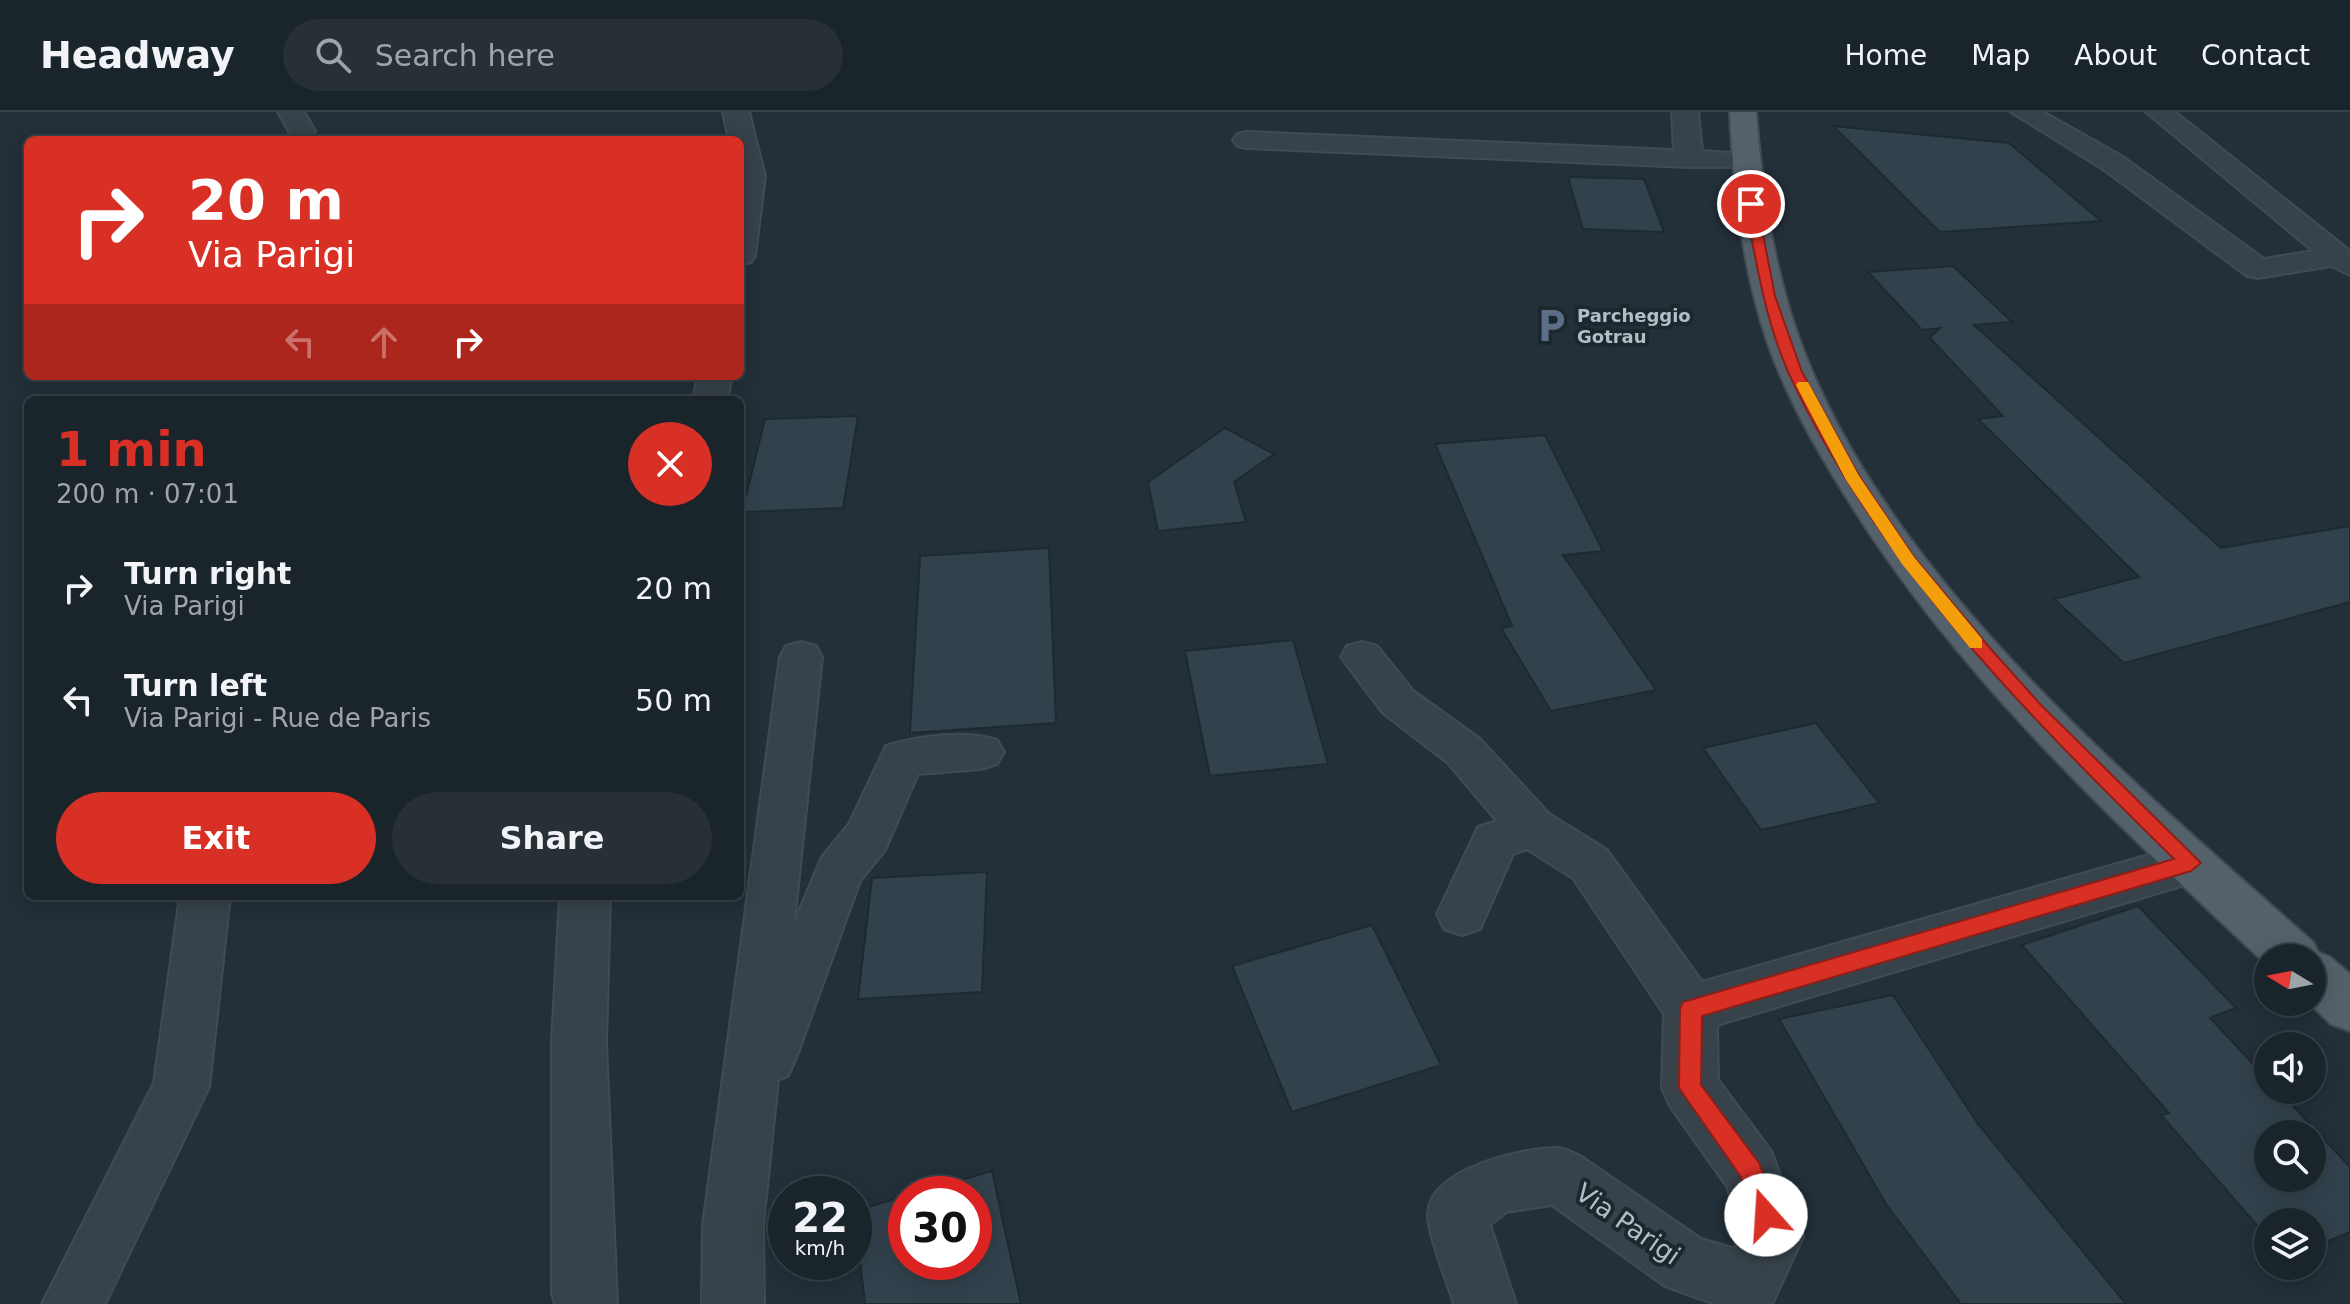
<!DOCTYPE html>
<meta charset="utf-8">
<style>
:root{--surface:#1a242b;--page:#273037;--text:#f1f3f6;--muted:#9fa4a9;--line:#384147;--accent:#d93025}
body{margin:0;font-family:"DejaVu Sans",sans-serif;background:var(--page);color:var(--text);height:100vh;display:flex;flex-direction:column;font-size:30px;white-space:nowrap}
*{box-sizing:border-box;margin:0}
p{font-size:26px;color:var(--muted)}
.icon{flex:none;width:44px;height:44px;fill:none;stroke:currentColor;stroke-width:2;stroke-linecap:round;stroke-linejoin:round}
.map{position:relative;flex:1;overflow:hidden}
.drawer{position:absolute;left:24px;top:284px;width:720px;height:504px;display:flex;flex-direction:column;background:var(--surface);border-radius:12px;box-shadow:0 4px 20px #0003,0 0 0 2px var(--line)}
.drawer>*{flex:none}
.top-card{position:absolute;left:24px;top:24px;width:720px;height:244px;border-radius:12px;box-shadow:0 4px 20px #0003,0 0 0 2px var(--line);background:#d93025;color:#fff;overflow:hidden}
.needle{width:52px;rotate:280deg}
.controls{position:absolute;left:2254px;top:832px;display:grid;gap:16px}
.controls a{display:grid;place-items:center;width:72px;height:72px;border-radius:50%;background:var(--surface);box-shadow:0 4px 20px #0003,0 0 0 2px var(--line);font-size:40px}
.speed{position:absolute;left:768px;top:1064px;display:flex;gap:16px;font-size:40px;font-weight:700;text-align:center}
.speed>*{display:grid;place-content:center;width:104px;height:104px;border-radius:50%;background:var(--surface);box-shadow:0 4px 20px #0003,0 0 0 2px var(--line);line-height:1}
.speed small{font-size:20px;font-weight:400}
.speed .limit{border:12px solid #d22;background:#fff;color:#111}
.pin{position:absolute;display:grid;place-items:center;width:68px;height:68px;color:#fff;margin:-34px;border:4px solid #fff;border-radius:50%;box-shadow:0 2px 8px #0007}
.me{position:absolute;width:88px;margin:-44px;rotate:341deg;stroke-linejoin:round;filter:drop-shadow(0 0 6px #0008)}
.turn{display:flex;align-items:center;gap:28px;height:168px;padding:0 32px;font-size:36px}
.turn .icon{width:104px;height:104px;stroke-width:2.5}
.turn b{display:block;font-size:56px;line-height:68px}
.lanes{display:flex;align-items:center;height:76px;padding:0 32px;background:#0003;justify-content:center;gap:40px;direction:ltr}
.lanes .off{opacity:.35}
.round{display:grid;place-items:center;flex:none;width:84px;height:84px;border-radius:42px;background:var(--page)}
.headline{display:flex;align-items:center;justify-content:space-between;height:136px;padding:0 32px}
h1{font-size:48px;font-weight:700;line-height:60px;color:var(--accent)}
.cta{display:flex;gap:16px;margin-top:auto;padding:16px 32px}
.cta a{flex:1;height:92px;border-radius:48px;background:var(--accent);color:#fff;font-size:32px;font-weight:700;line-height:92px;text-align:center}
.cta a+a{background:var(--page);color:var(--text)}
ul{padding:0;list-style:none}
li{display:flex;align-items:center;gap:24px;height:112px;padding:0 32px}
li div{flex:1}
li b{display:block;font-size:30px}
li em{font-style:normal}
header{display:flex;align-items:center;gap:48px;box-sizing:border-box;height:112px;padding:0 40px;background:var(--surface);border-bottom:2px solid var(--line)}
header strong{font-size:38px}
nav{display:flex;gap:44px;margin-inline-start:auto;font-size:28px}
.search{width:560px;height:72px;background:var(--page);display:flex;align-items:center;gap:20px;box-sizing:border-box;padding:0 28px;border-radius:44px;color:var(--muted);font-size:30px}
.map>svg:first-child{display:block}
.building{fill:#32424d;stroke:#1e2931;stroke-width:2;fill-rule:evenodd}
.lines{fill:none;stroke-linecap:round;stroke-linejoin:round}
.minor-casing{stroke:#404b53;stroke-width:4}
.major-casing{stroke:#404b53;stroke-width:4}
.minor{fill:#37424a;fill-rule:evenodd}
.major{fill:#55616a;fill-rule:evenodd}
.route{fill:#d93025;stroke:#8d1f18;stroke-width:2}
.slow{fill:#f59e0b}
.labels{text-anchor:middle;stroke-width:8;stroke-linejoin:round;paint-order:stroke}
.far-poi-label{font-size:18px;font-weight:bold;fill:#b2bdc6;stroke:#1c272e;text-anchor:start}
.near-street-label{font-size:26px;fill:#b2bdc6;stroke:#1c272e}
</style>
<header>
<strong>Headway</strong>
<div class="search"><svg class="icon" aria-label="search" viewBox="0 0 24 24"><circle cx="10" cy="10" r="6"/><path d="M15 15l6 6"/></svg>Search here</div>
<nav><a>Home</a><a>Map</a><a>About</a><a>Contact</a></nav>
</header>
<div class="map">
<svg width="2350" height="1192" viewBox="0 0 2350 1192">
<rect width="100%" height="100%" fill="#233039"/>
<path class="building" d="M 1833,14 L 2009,31 L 2101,109 L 1940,120 Z
M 1568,65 L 1644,67 L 1664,120 L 1583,117 Z
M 1953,154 L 2012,210 L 1974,213 L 2221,436 L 2350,414 L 2350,490 L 2124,551 L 2054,487 L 2139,465 L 1978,307 L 2003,304 L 1930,226 L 1940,216 L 1922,218 L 1868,160 Z
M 858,304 L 843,396 L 742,400 L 765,307 Z
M 1225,316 L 1274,342 L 1234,370 L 1246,410 L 1158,419 L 1148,370 Z
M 1545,323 L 1603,439 L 1563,443 L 1656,578 L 1551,599 L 1501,516 L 1512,514 L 1435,332 Z
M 1049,436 L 1056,611 L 910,621 L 920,444 Z
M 1293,528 L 1328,652 L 1210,664 L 1185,539 Z
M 1816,611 L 1879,691 L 1761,718 L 1703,636 Z
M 987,760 L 982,880 L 858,887 L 872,766 Z
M 2138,794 L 2236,896 L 2210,906 L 2268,968 L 2268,978 L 2278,978 L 2350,1055 L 2350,1120 L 2312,1136 L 2312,1110 L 2268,1110 L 2268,1126 L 2161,1003 L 2169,1001 L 2022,833 ZM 2268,1022 L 2312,1022 L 2312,1066 L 2268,1066 Z
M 1372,813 L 1441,953 L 1292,1000 L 1232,854 Z
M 1893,883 L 1978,1012 L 2126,1192 L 1961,1192 L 1886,1092 L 1779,907 Z
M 992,1059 L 1021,1192 L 865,1192 L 854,1099 L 906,1084 L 906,1150 L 974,1150 L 974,1082 L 913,1082 Z"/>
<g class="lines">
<defs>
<path id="minor" d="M 278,0 L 304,0 L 315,19 L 312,25 L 292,25 Z
M 723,0 L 749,0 L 765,64 L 755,144 L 751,150 L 740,153 L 740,28 L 729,28 Z
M 1672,0 L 1698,0 L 1702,39 L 1756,43 L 1760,49 L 1756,55 L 1689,55 L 1247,36 L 1237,34 L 1233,28 L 1237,22 L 1247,20 L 1674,38 Z
M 2011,0 L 2043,0 L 2123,45 L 2264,147 L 2313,139 L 2146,0 L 2175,0 L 2350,139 L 2350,163 L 2331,154 L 2258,166 L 2247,164 L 2103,57 Z
M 698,264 L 732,264 L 727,288 L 693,288 Z
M 801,530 L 816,534 L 822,545 L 794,811 L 822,745 L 849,712 L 886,634 C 917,624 966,618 997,628 L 1004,640 L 997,652 L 981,657 L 918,662 L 885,738 L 860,769 L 796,946 L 788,964 L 778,968 L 763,1113 L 764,1192 L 702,1192 L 703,1113 L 780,545 L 786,534 Z
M 1362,530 L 1377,534 L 1413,579 L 1480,627 L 1549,702 L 1607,738 L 1702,870 L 2191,731 L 2208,737 L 2215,751 L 2208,765 L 2191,771 L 1717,913 L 1718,968 L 1771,1039 L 1803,1125 L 1772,1192 L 1715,1192 L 1665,1174 L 1552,1093 L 1506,1100 L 1490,1113 L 1516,1192 L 1454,1192 C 1448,1172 1427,1120 1428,1102 C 1429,1057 1522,1036 1557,1036 C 1565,1036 1573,1041 1580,1044 L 1701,1127 L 1735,1137 L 1742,1123 L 1727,1074 L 1670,994 L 1662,976 L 1664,902 L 1573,766 L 1527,737 L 1513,742 L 1480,817 L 1462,823 L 1444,817 L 1437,802 L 1478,715 L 1497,709 L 1448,651 L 1383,601 L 1341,545 L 1347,534 Z
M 180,784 L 230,784 L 209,975 L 105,1192 L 42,1192 L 154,971 Z
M 560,784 L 610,784 L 606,930 L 617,1192 L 555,1192 L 552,1181 L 552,930 Z"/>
<path id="major" d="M 1730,0 L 1756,0 C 1762,77 1773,153 1799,226 C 1884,463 2129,667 2313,830 L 2318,840 L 2330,845 L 2350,862 L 2350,919 L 2331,912 L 2308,890 L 2312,890 L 2312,846 L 2268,846 L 2268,854 C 2115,710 1959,567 1848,388 C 1816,337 1785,283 1766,226 C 1742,153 1733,77 1730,0 Z"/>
</defs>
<use href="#minor" class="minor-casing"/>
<use href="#major" class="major-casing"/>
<use href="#minor" class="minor"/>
<use href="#major" class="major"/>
</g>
<path class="route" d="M 1751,89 L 1757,92 L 1775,184 L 1802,260 L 1859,364 L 1914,445 L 1989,535 L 2040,592 L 2201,751 L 2191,759 L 1702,904 L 1701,973 L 1759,1051 L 1778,1103 L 1774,1111 L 1766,1115 L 1757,1111 L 1741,1065 L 1679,976 L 1680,897 L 1683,890 L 2174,747 C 2025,600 1879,455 1789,262 C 1765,208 1756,149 1745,92 Z"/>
<path class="slow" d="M 1798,270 L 1808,270 L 1859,364 L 1914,445 L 1982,527 L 1982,536 L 1970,536 L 1902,452 L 1846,368 L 1796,273 Z"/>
<defs>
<symbol id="parking-bare" viewBox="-9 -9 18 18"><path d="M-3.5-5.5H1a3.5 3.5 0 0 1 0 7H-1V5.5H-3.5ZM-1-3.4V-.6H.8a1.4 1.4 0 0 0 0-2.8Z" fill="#5c6f8a" stroke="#1c272e" stroke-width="2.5" paint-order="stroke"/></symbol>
</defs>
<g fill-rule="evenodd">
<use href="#parking-bare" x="1526" y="188" width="51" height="51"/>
</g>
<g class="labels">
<g class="far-poi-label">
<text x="1577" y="210">Parcheggio<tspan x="1577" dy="21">Gotrau</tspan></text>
</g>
<g class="near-street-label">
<text transform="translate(1628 1112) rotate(35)" y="9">Via Parigi</text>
</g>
</g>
</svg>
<div class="controls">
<a><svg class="needle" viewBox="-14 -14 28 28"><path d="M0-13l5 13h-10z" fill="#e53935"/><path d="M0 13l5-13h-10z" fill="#9fa4a9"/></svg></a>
<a><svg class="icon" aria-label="sound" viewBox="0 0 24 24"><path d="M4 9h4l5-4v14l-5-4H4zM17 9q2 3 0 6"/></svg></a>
<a><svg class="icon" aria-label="search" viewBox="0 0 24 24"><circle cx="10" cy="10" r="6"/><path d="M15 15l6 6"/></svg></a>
<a><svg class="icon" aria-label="layers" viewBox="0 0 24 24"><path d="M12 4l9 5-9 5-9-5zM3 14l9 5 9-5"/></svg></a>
</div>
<div class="speed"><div>22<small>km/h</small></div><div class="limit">30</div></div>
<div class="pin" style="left:1751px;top:92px;background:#d93025"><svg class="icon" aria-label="arrive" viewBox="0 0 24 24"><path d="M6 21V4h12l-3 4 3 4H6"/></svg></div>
<svg class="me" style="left:1766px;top:1103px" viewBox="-20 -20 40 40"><circle r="19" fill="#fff"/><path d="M0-13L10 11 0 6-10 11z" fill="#d93025"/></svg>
<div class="top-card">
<div class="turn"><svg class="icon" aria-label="right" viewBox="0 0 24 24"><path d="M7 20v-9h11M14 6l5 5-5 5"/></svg><div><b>20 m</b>Via Parigi</div></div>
<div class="lanes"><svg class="icon off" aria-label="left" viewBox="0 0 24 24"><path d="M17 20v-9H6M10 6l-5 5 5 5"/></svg><svg class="icon off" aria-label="ahead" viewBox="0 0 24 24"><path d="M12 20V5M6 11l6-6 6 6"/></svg><svg class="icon" aria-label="right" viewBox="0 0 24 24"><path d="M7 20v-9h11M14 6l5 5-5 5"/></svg></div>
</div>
<section class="drawer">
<div class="headline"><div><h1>1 min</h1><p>200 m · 07:01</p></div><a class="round" style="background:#d93025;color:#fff"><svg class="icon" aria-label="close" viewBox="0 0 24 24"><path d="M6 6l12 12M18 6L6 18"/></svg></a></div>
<ul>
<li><svg class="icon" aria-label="right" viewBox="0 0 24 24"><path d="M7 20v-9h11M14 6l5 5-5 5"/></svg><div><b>Turn right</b><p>Via Parigi</p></div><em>20 m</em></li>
<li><svg class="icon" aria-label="left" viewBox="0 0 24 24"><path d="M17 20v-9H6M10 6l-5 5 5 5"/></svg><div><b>Turn left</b><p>Via Parigi - Rue de Paris</p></div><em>50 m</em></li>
</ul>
<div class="cta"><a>Exit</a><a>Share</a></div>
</section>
</div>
